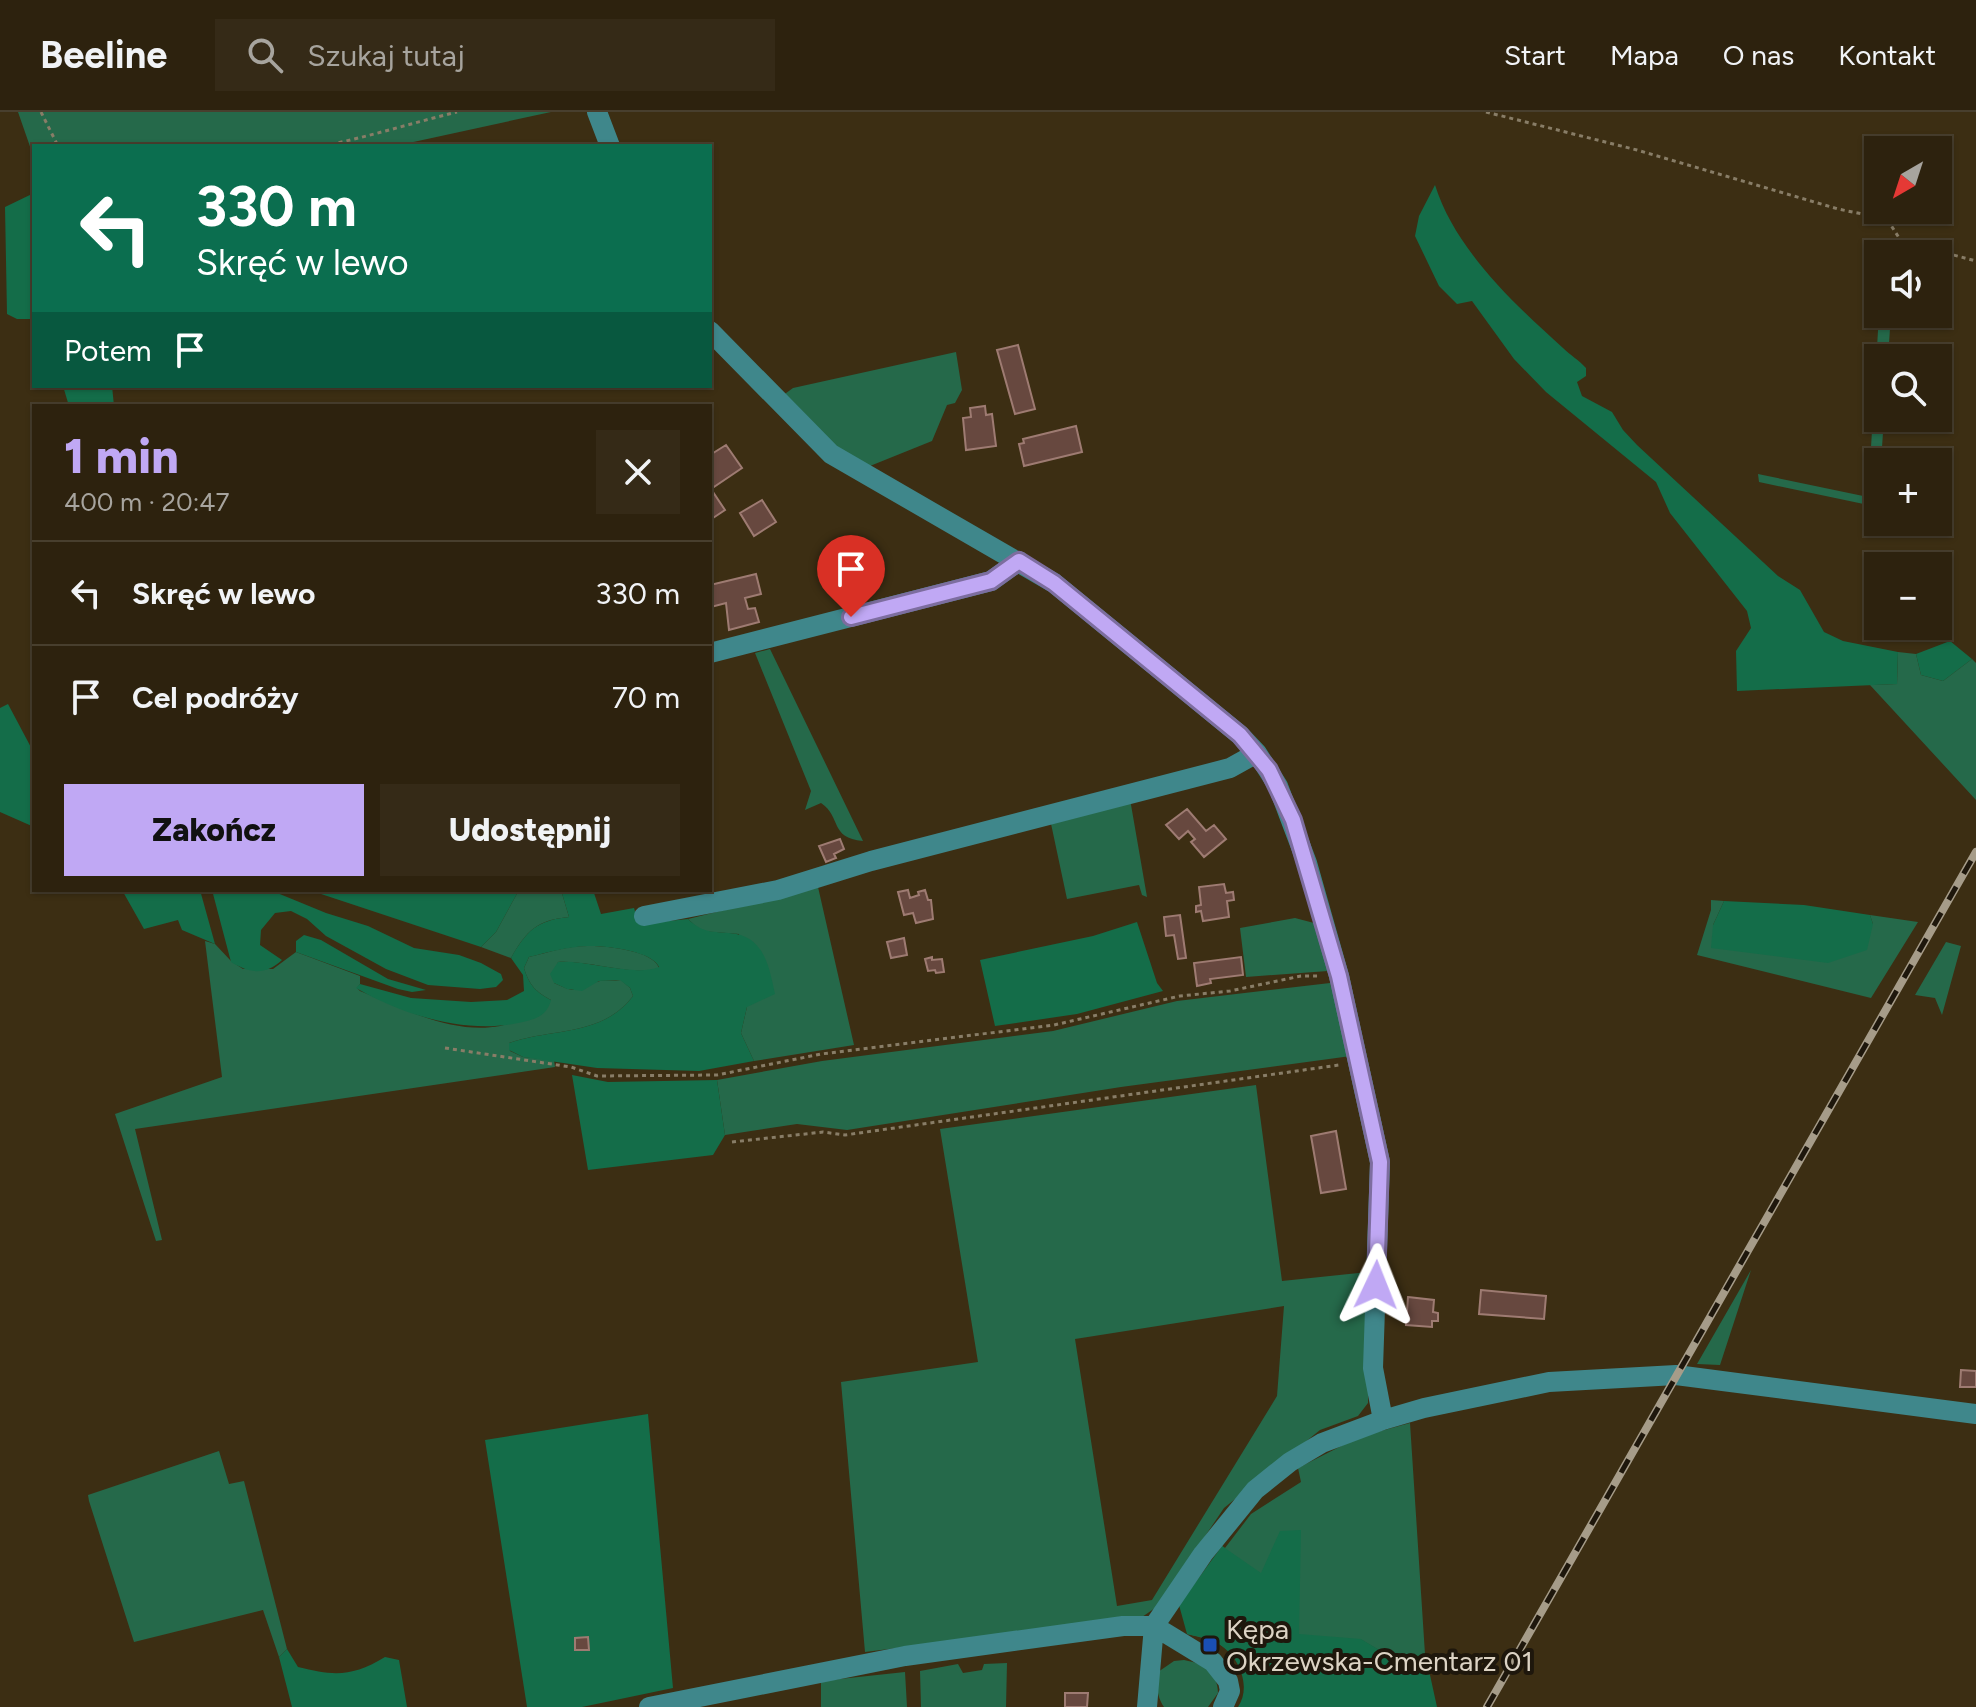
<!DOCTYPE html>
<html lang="pl">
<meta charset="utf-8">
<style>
:root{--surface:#2d220e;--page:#352a17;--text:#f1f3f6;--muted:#a7a49e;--line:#483f2e;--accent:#c0a8f4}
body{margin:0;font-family:Figtree,sans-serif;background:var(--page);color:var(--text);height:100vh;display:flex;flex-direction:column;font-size:30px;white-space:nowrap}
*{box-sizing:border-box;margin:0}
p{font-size:26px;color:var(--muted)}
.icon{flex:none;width:44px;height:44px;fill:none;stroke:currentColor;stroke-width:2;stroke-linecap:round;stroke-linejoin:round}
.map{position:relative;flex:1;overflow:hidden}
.side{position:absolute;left:32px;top:292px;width:680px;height:488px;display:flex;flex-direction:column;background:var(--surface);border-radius:0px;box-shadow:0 2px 6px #0004,0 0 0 2px var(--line)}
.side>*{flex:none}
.guide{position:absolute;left:32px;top:32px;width:680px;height:244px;border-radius:0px;box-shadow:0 2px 6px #0004,0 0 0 2px var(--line);background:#0b6e4f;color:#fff;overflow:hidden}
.needle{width:52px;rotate:219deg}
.tools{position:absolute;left:1864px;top:24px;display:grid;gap:16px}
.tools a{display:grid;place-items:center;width:88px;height:88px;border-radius:0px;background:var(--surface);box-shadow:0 2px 6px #0004,0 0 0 2px var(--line);font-size:40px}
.pin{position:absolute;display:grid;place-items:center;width:68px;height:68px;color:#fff;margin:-82px -34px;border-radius:50% 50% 50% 0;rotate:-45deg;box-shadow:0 0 8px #0007}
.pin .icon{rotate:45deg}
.me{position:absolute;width:88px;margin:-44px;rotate:2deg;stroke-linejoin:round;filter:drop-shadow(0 0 6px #0008)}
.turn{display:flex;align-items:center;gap:28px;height:168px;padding:0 32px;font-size:36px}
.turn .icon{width:104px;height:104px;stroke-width:2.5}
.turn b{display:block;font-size:56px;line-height:68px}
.then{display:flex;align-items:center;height:76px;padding:0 32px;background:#0003;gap:16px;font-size:30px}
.round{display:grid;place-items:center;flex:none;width:84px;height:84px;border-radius:0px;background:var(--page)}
.headline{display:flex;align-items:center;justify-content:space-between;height:136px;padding:0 32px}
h1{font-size:48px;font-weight:800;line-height:60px;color:var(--accent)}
.cta{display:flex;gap:16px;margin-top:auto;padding:16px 32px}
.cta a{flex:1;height:92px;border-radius:0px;background:var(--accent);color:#111;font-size:32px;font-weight:800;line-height:92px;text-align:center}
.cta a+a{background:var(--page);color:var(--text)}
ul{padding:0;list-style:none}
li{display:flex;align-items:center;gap:24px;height:104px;padding:0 32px;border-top:2px solid var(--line)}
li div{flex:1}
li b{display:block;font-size:30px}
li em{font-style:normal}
header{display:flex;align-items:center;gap:48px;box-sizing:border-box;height:112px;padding:0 40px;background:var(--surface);border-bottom:2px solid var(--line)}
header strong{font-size:38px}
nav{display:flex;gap:44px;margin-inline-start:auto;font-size:28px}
.search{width:560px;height:72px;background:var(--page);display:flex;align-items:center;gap:20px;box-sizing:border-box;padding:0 28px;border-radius:0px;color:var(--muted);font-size:30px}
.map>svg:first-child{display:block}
.green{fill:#25694a;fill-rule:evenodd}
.forest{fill:#146d49}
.building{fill:#67483f;stroke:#9e7b72;stroke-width:2}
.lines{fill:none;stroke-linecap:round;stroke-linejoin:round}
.path{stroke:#887d67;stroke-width:3;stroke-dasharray:4 4;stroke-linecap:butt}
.minor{stroke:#3f878b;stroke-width:20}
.rail-casing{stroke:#a69c89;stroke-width:8}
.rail{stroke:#1e170c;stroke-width:5;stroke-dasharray:15;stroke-linecap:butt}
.route-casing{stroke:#7d6d9f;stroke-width:20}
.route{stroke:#c0a8f4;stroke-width:14}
.transit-dot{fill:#1a4fb4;stroke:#1e170c;stroke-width:3}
.labels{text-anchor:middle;stroke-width:8;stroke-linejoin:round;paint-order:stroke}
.poi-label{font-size:28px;fill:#dcd3c4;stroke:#1e170c;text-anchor:start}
</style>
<header>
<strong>Beeline</strong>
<div class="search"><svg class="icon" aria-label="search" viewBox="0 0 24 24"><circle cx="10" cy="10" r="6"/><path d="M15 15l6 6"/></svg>Szukaj tutaj</div>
<nav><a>Start</a><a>Mapa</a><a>O nas</a><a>Kontakt</a></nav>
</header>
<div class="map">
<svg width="1976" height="1595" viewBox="0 0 1976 1595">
<rect width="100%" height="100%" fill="#3c2e13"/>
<path class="green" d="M 18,0 L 551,0 L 395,34 L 34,34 L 34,46 Z
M 1879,202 L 1891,202 L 1888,246 L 1878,246 L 1878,306 L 1884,306 L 1881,350 L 1878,350 L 1878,395 L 1759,370 L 1758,362 L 1868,385 Z
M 956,240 L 962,278 L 955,291 L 947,293 L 932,329 L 865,356 L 845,342 L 782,284 L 793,276 Z
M 770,537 L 863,729 C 829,726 842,705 821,691 L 805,698 L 811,679 L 755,541 Z
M 1898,540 L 1916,542 L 1921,563 L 1943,569 L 1972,547 L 1976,551 L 1976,688 L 1870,573 L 1897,572 Z
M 1130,687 L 1147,785 L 1142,783 L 1139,773 L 1067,787 L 1050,707 Z
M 818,775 L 854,933 L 754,949 L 741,921 L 747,895 L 739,822 L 701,819 L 688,807 Z
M 519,778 L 561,778 L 569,805 C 537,808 527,818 511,846 L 481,835 L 496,820 Z
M 1711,788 L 1724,789 L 1713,813 L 1873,812 L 1870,803 L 1918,810 L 1871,886 L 1697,843 L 1711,798 Z
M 1295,806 L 1314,811 L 1328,859 L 1246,865 L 1240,816 Z
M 205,829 L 215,832 L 231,849 L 243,857 L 273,857 L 296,840 L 360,864 L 360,872 L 357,876 L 360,879 C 402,896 452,923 500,914 C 516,911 536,896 551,888 C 536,880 529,873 524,856 L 529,845 C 549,840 571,833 591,834 C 608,834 654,839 659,856 C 633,865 591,848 558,850 L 554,871 C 583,885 576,875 600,869 C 606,868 614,869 621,868 L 630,876 L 633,884 C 602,925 551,916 509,931 L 510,939 L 523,945 L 554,948 L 555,955 L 135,1017 L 162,1128 L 156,1129 L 115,1002 L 222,965 Z
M 1946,830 L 1961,834 L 1942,903 L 1935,886 L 1915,883 Z
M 1330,871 L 1351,944 L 1121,975 L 847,1018 L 797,1012 L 725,1023 L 717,968 L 822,949 L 1053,919 L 1177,889 Z
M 1256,973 L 1282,1169 L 1368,1160 L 1368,1291 L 1358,1304 L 1320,1318 L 1224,1396 L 1158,1494 L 1142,1505 L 865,1540 L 841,1270 L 978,1250 L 940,1017 ZM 1284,1194 L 1277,1284 L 1152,1488 L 1117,1494 L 1075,1227 Z
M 1751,1158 L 1720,1253 L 1697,1252 Z
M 1410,1311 L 1425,1542 L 1430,1563 L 1409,1556 L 1360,1527 L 1230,1540 L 1215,1529 L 1187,1522 L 1222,1434 L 1225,1436 L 1251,1402 L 1301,1370 L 1298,1356 L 1359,1325 Z
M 219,1339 L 229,1372 L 244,1369 L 287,1537 L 279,1545 L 263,1498 L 134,1530 L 89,1389 L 88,1383 Z
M 1184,1548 C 1202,1551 1218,1560 1218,1581 L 1208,1595 L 1164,1595 C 1156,1583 1157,1574 1158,1560 L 1174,1549 Z
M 1007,1551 L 1006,1595 L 921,1595 L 920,1559 L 958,1552 L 963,1561 L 982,1558 L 984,1552 Z
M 905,1560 L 907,1595 L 821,1595 L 821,1569 Z"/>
<path class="forest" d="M 1435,73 C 1455,137 1514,192 1563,236 C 1570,243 1579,248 1586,256 L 1586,264 L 1577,270 L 1582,284 L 1612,300 L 1623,318 L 1637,333 L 1778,464 L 1800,478 L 1824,520 L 1843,529 L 1898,540 L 1897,572 L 1737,579 L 1736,539 L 1751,516 L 1747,499 L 1670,401 L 1656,370 L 1546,280 L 1514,247 L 1472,189 L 1457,192 L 1439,174 L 1415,124 L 1419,104 Z
M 34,81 L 34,207 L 17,207 L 7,202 L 5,95 Z
M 63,274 L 112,274 L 114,294 L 69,294 Z
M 1950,529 L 1972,547 L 1943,569 L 1921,563 L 1916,542 Z
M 8,592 L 34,641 L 34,715 L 0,700 L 0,596 Z
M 122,778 L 200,778 L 215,832 L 182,818 L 178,808 L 144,817 Z
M 212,778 L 270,778 L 326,801 L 368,814 L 414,836 L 459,843 L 481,851 L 501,862 L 503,868 L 496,875 L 480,877 L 428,873 L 386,857 L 326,824 L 307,807 L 291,799 L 275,801 L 261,818 L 260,833 L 282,848 C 265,864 249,861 231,850 Z
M 309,778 L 519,778 L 496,820 L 481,835 Z
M 561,778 L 593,778 L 601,802 L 634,796 L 638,809 L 648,811 L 688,807 C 703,821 709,819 729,821 C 764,823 769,854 775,882 L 747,895 L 741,921 L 754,949 L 699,959 L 597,956 L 523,945 L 509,938 L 509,931 C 551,916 602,925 633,884 L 630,876 L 620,868 L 599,869 L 582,879 L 567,877 L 554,871 L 550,862 L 558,850 C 590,848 634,865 659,855 C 653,839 604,833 587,834 C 568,835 549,840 529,845 L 524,856 C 529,873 536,880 551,888 C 547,905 533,908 518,911 C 465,922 402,903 356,876 L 360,872 L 411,886 L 471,890 L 507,888 L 524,879 L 523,863 L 511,846 C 526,819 537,808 569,805 Z
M 1724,789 L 1804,793 L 1870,803 L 1873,812 L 1867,838 L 1828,851 L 1711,836 L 1713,813 Z
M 1137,810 L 1157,871 L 1163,879 L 1077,902 L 995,914 L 980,848 L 1093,824 Z
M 304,823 L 321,828 L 388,867 L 426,878 L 412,880 L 398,877 L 296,840 L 296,829 Z
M 572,963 L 608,970 L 717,968 L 725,1023 L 713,1043 L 588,1058 Z
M 648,1302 L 673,1576 L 582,1595 L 527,1595 L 485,1328 Z
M 1301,1418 L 1299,1522 L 1361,1527 L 1409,1556 L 1430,1563 L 1437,1595 L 1238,1595 C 1253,1573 1237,1539 1213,1529 C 1205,1525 1195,1524 1187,1522 L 1179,1493 L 1222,1434 L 1261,1461 L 1280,1419 Z
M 287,1537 L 298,1555 C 334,1564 352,1565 385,1545 L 399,1548 L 407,1595 L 292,1595 L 279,1545 Z"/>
<path class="building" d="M 1018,233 L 1035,297 L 1015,302 L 997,238 Z
M 985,294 L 986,303 L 992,302 L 996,334 L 966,338 L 963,306 L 971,305 L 970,296 Z
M 1076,314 L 1082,340 L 1024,354 L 1019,332 L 1024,331 L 1023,327 Z
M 726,333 L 742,356 L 711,377 L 725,398 L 710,408 L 710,343 Z
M 762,388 L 776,410 L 754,424 L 740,401 Z
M 756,462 L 761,482 L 745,486 L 748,497 L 755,496 L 759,510 L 729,518 L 726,491 L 711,495 L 710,473 Z
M 1187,697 L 1206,719 L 1214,713 L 1226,727 L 1204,745 L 1191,730 L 1195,727 L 1188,719 L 1179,727 L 1166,713 Z
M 840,727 L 844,737 L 834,742 L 836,746 L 826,750 L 819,734 Z
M 1224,772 L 1226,781 L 1233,780 L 1234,788 L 1227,789 L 1229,805 L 1203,809 L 1201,799 L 1196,800 L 1196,794 L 1201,793 L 1199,775 Z
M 908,778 L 910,786 L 919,783 L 918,780 L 925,778 L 928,788 L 931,788 L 933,807 L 916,811 L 913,801 L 904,803 L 898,780 Z
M 1180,803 L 1186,846 L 1178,847 L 1174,823 L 1166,824 L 1164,805 Z
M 904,826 L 907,843 L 891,846 L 887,830 Z
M 932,845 L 932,848 L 942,847 L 944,860 L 936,861 L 935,858 L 928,859 L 925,847 Z
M 1241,845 L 1243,863 L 1210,867 L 1211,871 L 1197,874 L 1194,851 Z
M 1336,1019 L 1346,1077 L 1321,1081 L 1311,1024 Z
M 1481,1178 L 1546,1184 L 1544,1207 L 1479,1202 Z
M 1408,1185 L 1434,1188 L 1433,1200 L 1438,1201 L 1438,1209 L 1432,1209 L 1432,1215 L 1406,1213 Z
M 1961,1258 L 1976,1259 L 1976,1275 L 1960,1275 Z
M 588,1525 L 589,1538 L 575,1538 L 575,1526 Z
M 1065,1581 L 1088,1581 L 1087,1595 L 1065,1595 Z"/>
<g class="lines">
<path class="path" d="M 41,0 L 58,34
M 1486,0 L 1637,38 L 1838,97 L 1887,107 L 1901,129 L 1976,149
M 323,34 C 368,25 412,11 457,0
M 445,936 L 571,955 L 597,964 L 717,963 L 821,942 L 1054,913 L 1180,884 L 1230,879 L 1301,864 L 1319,864
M 732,1030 L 823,1020 L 845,1023 L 1339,953"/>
<path class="minor" d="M 597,0 L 610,34
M 710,219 L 831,342 L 1054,471 L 1240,623 L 1257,641 L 1278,674 L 1307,751 L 1339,864 L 1380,1050 L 1373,1256 L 1383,1308
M 710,541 L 991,469 L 1019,449
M 644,804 L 778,778 L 871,749 L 1230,656 L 1257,641
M 649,1595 L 905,1544 L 1123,1514 L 1154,1514 L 1213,1550 L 1228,1569 L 1230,1579 L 1223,1595
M 1147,1595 L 1154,1514 L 1203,1442 L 1255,1378 L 1290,1350 L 1322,1331 L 1383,1308 L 1424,1296 L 1549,1270 L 1676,1263 L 1976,1302"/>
<defs>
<path id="rail" d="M 1487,1595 L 1976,740"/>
</defs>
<use href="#rail" class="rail-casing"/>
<use href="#rail" class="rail"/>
</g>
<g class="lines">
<defs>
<path id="route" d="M 851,505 L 991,469 L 1019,449 L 1054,471 L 1240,623 L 1269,658 L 1293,708 L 1339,864 L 1380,1050 L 1376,1173"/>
</defs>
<use href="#route" class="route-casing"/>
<use href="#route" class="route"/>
</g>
<rect class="transit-dot" x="1202" y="1525" width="16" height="16" rx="4"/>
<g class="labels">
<g class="poi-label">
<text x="1226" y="1527">Kępa<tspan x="1226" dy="32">Okrzewska-Cmentarz 01</tspan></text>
</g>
</g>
</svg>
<div class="tools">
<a><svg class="needle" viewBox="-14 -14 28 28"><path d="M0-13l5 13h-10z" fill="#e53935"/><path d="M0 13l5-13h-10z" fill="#a7a49e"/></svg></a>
<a><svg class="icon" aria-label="sound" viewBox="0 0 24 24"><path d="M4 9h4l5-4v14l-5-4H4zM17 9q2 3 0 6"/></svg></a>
<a><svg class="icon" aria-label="search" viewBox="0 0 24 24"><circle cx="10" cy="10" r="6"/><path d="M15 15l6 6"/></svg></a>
<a>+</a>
<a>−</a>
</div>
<div class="pin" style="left:851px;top:505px;background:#d93025"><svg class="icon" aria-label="arrive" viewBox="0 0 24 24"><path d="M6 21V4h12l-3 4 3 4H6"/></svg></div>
<svg class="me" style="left:1376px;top:1173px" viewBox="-20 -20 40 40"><path d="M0-17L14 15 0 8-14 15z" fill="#c0a8f4" stroke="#fff" stroke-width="4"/></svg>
<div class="guide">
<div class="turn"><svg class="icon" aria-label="left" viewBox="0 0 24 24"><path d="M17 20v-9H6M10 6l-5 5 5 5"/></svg><div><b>330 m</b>Skręć w lewo</div></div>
<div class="then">Potem<svg class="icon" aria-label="arrive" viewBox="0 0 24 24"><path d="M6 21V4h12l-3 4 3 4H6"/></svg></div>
</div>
<section class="side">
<div class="headline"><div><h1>1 min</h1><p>400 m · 20:47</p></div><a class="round"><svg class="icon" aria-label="close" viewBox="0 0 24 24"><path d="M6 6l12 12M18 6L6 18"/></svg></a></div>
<ul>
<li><svg class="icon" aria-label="left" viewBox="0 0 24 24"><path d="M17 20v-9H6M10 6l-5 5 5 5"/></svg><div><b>Skręć w lewo</b></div><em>330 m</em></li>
<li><svg class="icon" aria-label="arrive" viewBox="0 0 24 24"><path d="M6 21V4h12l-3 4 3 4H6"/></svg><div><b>Cel podróży</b></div><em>70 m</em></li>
</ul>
<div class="cta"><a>Zakończ</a><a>Udostępnij</a></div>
</section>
</div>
